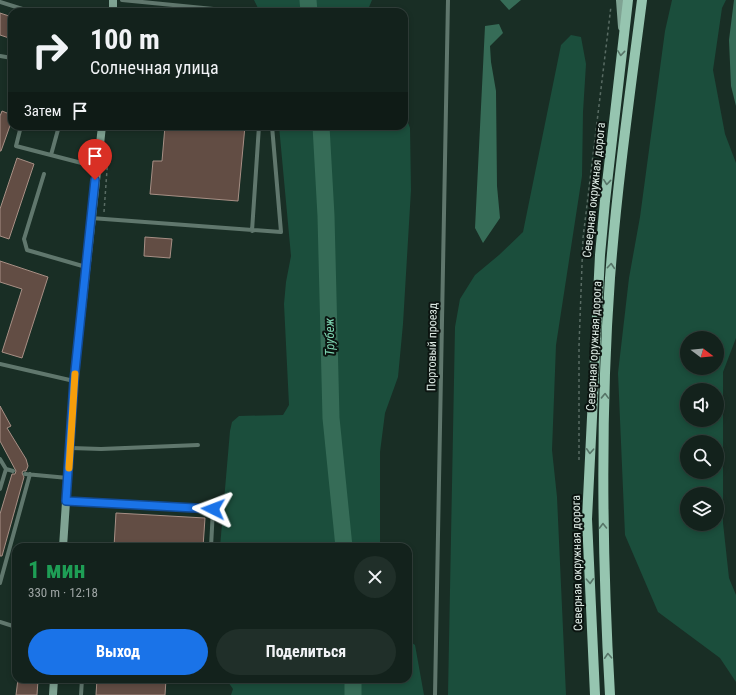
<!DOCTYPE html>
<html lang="ru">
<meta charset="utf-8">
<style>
:root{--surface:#13221c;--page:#202f29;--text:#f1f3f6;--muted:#9da4a3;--line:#323f3b;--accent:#1a73e8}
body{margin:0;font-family:"Roboto Condensed",sans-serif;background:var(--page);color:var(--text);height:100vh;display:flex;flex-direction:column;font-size:15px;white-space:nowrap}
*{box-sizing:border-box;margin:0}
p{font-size:13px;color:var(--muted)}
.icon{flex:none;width:22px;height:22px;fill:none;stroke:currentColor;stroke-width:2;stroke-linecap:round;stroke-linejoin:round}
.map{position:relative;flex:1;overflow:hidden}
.panel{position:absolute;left:12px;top:543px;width:400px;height:140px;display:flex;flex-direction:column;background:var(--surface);border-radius:12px;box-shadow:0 2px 6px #0003,0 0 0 1px var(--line)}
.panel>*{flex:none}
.banner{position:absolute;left:8px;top:8px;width:400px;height:122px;border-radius:12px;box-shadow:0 2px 6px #0003,0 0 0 1px var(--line);background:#13221c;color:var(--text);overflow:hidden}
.needle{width:26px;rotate:106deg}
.controls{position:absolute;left:680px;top:331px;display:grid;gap:8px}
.controls a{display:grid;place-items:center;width:44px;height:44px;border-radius:50%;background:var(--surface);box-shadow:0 2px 6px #0003,0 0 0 1px var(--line);font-size:20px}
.pin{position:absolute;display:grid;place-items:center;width:34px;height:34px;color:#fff;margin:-41px -17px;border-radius:50% 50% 50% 0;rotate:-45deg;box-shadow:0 0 4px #0007}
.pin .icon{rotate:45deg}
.me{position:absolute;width:44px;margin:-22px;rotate:273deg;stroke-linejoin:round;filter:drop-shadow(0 0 3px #0008)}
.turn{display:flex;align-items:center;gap:14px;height:84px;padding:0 16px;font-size:18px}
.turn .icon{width:52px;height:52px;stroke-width:2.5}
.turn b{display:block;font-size:28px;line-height:34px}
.then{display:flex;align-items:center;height:38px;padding:0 16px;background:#0003;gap:8px;font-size:15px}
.round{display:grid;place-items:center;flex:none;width:42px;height:42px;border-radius:21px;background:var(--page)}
.summary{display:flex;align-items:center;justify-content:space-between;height:68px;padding:0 16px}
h1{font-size:24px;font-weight:700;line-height:30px;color:#1e9e55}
.action{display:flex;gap:8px;margin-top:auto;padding:8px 16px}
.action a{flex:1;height:46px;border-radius:24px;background:var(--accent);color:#fff;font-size:16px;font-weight:700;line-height:46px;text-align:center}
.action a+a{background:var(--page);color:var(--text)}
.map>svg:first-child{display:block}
.green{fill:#1b4e3c;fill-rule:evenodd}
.water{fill:#366c57}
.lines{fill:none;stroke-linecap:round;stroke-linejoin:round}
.river{stroke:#366c57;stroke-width:17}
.building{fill:#624d44;stroke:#a78f85}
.path{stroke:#596c64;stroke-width:1.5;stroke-dasharray:3 3;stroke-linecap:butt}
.service{stroke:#60776d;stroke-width:4}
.secondary{stroke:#7fa393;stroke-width:8}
.primary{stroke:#96c5b0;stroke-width:10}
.oneway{stroke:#577568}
.route-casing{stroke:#114b97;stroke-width:10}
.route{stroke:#1a73e8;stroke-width:7}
.slow{stroke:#f59e0b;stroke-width:7}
.labels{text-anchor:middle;stroke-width:4;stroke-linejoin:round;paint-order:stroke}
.street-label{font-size:12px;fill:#dce9e3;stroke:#0b1410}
.water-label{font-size:13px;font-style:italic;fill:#7ed4b1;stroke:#0b1410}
</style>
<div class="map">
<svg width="736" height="695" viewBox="0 0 736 695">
<rect width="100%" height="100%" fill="#192e25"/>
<path class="green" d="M 254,0 L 372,0 L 367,12 L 260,12 Z
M 672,0 L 726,0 L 722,8 L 713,70 L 725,134 L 736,163 L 736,338 L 723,372 L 723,523 L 729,578 L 736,595 L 736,682 L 720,658 L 658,612 L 625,535 L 618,373 L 629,278 L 640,217 L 665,31 ZM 687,338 L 717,338 L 717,368 L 687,368 ZM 687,390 L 717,390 L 717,420 L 687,420 ZM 687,442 L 717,442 L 717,472 L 687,472 ZM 687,494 L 717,494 L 717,524 L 687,524 Z
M 571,35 L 581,37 L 586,64 L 583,112 L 582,176 L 556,345 L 552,450 L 557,497 L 566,695 L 448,695 L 455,327 L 460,299 L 475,275 L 499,255 L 523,232 L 561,45 Z
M 404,112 L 410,128 L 411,190 L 403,324 L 398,377 L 385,413 L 380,452 L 380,547 L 220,547 L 230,431 L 232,422 L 239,416 L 283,415 L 289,405 L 284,304 L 286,282 L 291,256 L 279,126 L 404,126 Z
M 408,640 L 415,645 L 424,695 L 231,695 L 233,689 L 226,679 L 408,679 Z"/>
<path class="water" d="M 500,0 L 521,0 L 509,10 Z
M 734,0 L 736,0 L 736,106 L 731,86 L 729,40 Z
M 499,24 L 503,33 L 490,46 L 491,62 L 496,91 L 497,186 L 500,218 L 483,243 L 475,228 L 485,26 Z"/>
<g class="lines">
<path class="river" d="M 308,0 L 309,12
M 321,126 L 326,216 L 331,418 L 344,547
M 353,679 L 353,695"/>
</g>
<path class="building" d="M 0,13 L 12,17 L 12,39 L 0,35 Z
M 2,111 L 12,115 L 12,120 L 1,151 L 0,151 L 0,116 Z
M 165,126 L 245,126 L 238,201 L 150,194 L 153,161 L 162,161 Z
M 17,158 L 34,164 L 9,239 L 0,236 L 0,209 Z
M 145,237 L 172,239 L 170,258 L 144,256 Z
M 0,261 L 48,277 L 22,358 L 2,352 L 22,289 L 0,282 Z
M 0,406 L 11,426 L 7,428 L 26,459 L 28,466 L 26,471 L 23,471 L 22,473 L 24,477 L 2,556 L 0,556 L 0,514 L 12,474 L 15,474 L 16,471 L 0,441 Z
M 116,513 L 205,518 L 203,547 L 114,547 Z
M 18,679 L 38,680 L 37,695 L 16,695 Z
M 97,679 L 166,679 L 165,695 L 96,695 Z"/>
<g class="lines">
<path class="path" d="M 104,212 L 108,156
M 579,460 L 579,346 L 583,238 L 611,6"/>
<path class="service" d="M 122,0 L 244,12
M 0,2 L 32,12
M 0,56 L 12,58
M 21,126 L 16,146 L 97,167
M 51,155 L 59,126
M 44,174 L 24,239 L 27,250 L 86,267
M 91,218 L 281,232 L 272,126
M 252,231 L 259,126
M 0,364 L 74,381
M 71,448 L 101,449 L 198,445
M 0,459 L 6,469 L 13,471
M 25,474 L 68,478
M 0,489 L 6,469
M 66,501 L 213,509 L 211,547
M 0,583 L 30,474
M 0,622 L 16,627
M 81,695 L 82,679
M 435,695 L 448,0"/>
<path class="secondary" d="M 620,0 L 622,27
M 113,12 L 113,0
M 63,547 L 74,381 L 102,126
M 53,695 L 54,679"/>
<path class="primary" d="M 595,695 L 587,519 L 600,255 L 605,201 L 628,0
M 610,695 C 602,556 600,417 610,278 C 617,185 630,93 642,0"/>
</g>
<defs><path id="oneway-chevron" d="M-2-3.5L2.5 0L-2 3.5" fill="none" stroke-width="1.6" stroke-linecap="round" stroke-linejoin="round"/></defs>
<g class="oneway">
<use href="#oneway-chevron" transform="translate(621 53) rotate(96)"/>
<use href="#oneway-chevron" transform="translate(607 182) rotate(96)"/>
<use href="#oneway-chevron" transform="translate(611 266) rotate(-85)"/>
<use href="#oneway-chevron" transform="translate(605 396) rotate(-88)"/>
<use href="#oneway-chevron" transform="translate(590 451) rotate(93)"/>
<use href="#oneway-chevron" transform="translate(603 526) rotate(-91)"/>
<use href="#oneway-chevron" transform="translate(590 581) rotate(87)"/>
<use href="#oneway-chevron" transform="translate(608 656) rotate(-93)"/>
</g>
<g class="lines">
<defs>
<path id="route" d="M 95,180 L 74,381 L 66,501 L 213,509"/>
</defs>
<use href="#route" class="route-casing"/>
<use href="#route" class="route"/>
<path class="slow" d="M 69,468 L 75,374"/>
</g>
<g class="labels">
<g class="street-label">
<text transform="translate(594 190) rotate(-84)" y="4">Северная окружная дорога</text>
<text transform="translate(594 346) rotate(-87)" y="4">Северная оружная дорога</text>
<text transform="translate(432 347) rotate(-89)" y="4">Портовый проезд</text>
<text transform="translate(577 563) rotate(-91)" y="4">Северная окружная дорога</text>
</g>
<g class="water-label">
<text transform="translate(329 337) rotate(-91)" y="5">Трубеж</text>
</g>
</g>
</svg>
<div class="controls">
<a><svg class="needle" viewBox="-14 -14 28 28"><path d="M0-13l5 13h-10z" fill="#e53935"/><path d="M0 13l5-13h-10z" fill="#9da4a3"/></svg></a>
<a><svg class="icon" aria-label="sound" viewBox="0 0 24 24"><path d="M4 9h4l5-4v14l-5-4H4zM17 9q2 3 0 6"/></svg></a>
<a><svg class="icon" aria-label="search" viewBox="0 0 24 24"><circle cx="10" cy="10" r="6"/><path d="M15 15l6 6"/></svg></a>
<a><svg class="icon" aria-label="layers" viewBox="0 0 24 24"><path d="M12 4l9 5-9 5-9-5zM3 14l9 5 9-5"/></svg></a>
</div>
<div class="pin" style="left:95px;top:180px;background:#d93025"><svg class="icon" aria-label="arrive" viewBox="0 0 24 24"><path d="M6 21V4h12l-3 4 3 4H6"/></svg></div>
<svg class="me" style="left:213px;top:509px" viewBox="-20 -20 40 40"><path d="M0-17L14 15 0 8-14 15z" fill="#1a73e8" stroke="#fff" stroke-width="4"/></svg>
<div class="banner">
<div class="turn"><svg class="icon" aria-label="right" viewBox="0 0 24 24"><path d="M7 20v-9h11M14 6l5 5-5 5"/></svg><div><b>100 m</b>Солнечная улица</div></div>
<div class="then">Затем<svg class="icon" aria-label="arrive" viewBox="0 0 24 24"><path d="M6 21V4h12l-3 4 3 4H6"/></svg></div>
</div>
<section class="panel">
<div class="summary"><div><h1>1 мин</h1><p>330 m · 12:18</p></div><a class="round"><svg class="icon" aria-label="close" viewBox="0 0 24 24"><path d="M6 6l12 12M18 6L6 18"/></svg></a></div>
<div class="action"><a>Выход</a><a>Поделиться</a></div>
</section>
</div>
